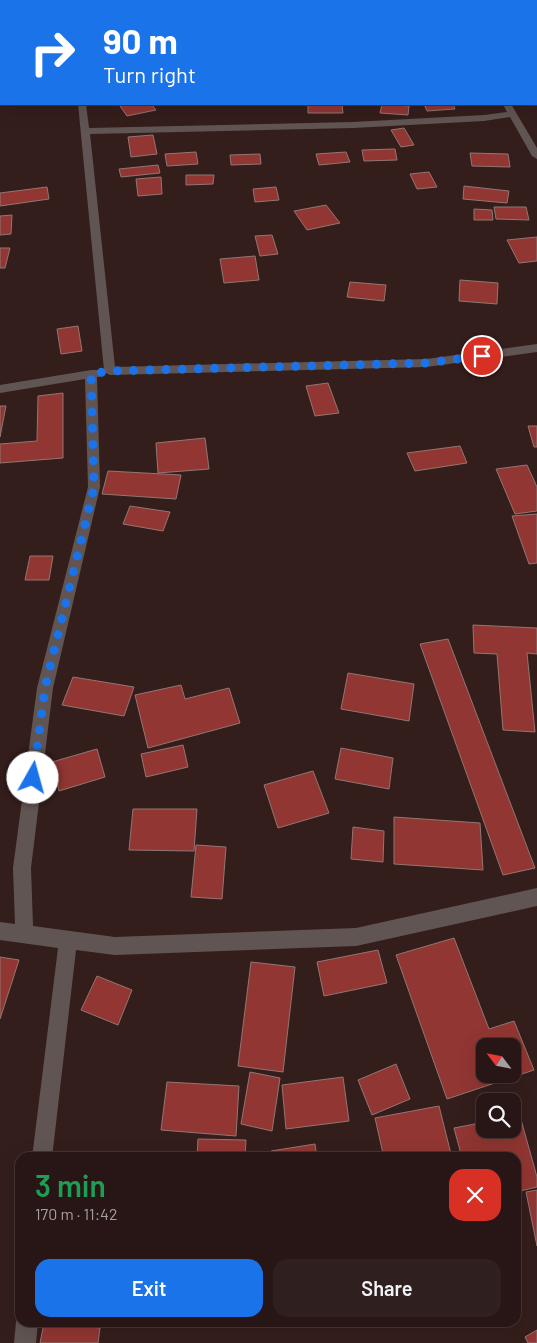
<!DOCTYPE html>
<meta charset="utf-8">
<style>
:root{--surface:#271615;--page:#2f1f1e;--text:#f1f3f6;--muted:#a49fa0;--line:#433534;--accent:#1a73e8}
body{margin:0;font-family:Barlow,sans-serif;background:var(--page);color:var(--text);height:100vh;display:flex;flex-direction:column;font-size:19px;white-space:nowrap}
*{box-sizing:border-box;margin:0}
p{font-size:16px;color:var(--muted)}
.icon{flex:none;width:28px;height:28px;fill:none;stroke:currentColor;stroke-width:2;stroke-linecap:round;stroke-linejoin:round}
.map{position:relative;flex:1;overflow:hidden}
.details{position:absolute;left:15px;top:1152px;width:506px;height:175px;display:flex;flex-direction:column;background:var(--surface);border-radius:15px;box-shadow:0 5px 20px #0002,0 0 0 1px var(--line)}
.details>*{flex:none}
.top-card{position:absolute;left:0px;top:0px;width:538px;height:105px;box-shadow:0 5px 20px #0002,0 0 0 1px var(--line);background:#1a73e8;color:#fff;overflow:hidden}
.needle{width:32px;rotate:302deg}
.tools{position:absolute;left:476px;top:1038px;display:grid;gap:10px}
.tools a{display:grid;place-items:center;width:45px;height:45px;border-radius:10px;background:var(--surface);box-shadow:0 5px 20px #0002,0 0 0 1px var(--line);font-size:25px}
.pin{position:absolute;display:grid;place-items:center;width:42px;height:42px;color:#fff;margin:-21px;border:2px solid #fff;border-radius:50%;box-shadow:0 1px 5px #0007}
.me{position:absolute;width:55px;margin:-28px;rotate:7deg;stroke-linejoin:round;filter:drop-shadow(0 0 4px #0008)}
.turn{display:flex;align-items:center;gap:18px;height:105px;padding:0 20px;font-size:22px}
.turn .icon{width:65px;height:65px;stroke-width:2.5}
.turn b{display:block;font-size:35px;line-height:42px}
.round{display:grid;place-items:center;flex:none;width:52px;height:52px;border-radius:15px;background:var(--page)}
.head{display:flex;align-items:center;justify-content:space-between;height:85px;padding:0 20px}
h1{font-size:30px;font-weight:600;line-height:38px;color:#1e9e55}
.button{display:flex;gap:10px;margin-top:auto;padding:10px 20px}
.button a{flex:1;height:58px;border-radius:15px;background:var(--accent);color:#fff;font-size:20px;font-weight:600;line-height:58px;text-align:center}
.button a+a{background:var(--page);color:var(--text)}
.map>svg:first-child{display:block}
.building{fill:#913632;stroke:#927673;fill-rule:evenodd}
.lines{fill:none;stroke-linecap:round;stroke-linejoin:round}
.street{fill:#615553;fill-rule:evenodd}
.route{stroke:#1a73e8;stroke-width:9;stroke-dasharray:0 16.2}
</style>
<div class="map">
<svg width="537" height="1343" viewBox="0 0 537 1343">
<rect width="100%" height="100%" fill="#341e1c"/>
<path class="building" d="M 131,104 L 151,104 L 156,110 L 127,116 L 120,106 Z
M 308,104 L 342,105 L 343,113 L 308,113 Z
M 382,104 L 409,106 L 408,115 L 380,113 Z
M 424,104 L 453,104 L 455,109 L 427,111 Z
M 404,128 L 414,145 L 401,147 L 391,130 Z
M 153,135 L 157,154 L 131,157 L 128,137 Z
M 395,149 L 397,160 L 364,161 L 362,150 Z
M 196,152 L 198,164 L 167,166 L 165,154 Z
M 346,152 L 350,162 L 319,165 L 316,154 Z
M 470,153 L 508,154 L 510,167 L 472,166 Z
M 260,154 L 261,164 L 231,165 L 230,155 Z
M 158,165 L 160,173 L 121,177 L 119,169 Z
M 429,172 L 437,187 L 417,189 L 410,174 Z
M 186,175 L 214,175 L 213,184 L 186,185 Z
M 161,177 L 162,194 L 138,196 L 136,179 Z
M 464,186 L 509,191 L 507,203 L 463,199 Z
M 47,187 L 49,199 L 0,206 L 0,193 Z
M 276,187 L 279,200 L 255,202 L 253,189 Z
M 326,205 L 340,223 L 307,230 L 294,211 Z
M 494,207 L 526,207 L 529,220 L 496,219 Z
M 474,209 L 492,210 L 493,220 L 474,220 Z
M 12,215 L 11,234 L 0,235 L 0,216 Z
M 272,235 L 278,254 L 260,256 L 255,236 Z
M 537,237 L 537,261 L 519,263 L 507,240 Z
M 0,248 L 10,248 L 5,268 L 0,268 Z
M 255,256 L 259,280 L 224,283 L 220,259 Z
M 460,280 L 498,283 L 497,304 L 459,301 Z
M 350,282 L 386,285 L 384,301 L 347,297 Z
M 78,326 L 82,351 L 61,354 L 57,329 Z
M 328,383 L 339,413 L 315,416 L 306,386 Z
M 63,393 L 63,458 L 0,463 L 0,444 L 37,441 L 38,396 Z
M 0,406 L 6,406 L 0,437 Z
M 528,426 L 537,426 L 537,447 L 534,447 Z
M 205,438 L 209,469 L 158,473 L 156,443 Z
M 460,446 L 467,463 L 415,471 L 407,453 Z
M 527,465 L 537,487 L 537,511 L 515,514 L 496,469 Z
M 108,471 L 181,475 L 176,499 L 102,494 Z
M 130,506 L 170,512 L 163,531 L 123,524 Z
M 537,514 L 537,563 L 529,564 L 512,516 Z
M 30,556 L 53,556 L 49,580 L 25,580 Z
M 473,625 L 537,628 L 537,654 L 527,653 L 535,732 L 503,730 L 497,654 L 474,653 Z
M 448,639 L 535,868 L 503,875 L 420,644 Z
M 348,673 L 414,684 L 409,721 L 341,709 Z
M 73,677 L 134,687 L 124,716 L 62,705 Z
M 181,685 L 185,699 L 229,688 L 240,723 L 148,748 L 135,695 Z
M 183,745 L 188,767 L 146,777 L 141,754 Z
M 341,748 L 393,758 L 389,789 L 335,779 Z
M 97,749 L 105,777 L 59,791 L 52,762 Z
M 313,771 L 329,813 L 278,828 L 264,785 Z
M 133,809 L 197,809 L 194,851 L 129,850 Z
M 394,817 L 480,823 L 483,870 L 394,864 Z
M 353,827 L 384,831 L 383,862 L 351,859 Z
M 196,845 L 226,847 L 222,899 L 191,897 Z
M 454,938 L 489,1029 L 514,1021 L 534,1070 L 447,1099 L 396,955 ZM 485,1046 L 512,1046 L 512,1074 L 485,1074 Z
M 378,950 L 387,983 L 324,996 L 317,962 Z
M 0,957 L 19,960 L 0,1019 Z
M 251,962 L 295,967 L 283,1072 L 238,1066 Z
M 97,976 L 132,990 L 118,1025 L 81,1010 Z
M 396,1064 L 410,1099 L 372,1115 L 358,1080 Z
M 250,1072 L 280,1078 L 272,1131 L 241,1124 Z
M 343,1077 L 349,1121 L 286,1129 L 282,1085 Z
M 167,1082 L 239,1086 L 236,1136 L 161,1130 Z
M 439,1106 L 452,1158 L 384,1158 L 375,1118 Z
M 520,1116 L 537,1177 L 537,1187 L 516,1192 L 516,1158 L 462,1158 L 454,1128 L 485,1122 L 485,1129 L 512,1129 L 512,1117 Z
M 198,1139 L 246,1140 L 245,1158 L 197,1158 Z
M 315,1144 L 317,1158 L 272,1158 L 271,1151 Z
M 537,1190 L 537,1246 L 526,1192 Z
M 44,1323 L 100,1328 L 98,1343 L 40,1343 Z
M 537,1330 L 537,1343 L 528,1343 L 525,1337 Z"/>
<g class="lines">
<path class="street" d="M 70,0 L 78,0 L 78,1 L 70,1 Z
M 451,0 L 459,0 L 460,1 L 452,1 Z
M 78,104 L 86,104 L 89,128 L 353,122 L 484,115 L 507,112 L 503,104 L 511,104 L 537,148 L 537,159 L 532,156 L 510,117 L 484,121 L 353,128 L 90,134 L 115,367 L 426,359 L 537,344 L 537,352 L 426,367 L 110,375 L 106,373 L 104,376 L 97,377 L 100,487 L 53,688 L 31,868 L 33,926 L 115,937 L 356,928 L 537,888 L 537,906 L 356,946 L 115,955 L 76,950 L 52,1158 L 32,1158 L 58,948 L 0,940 L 0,922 L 15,924 L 13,868 L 37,688 L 88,487 L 85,379 L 0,393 L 0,385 L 91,370 L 104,370 Z
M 19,1314 L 20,1322 L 38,1322 L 36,1343 L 14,1343 L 16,1322 Z"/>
</g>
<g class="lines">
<path class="route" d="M 33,778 L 45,688 L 94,487 L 91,374 L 110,371 L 426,363 L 482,356"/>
</g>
</svg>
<div class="tools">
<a><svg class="needle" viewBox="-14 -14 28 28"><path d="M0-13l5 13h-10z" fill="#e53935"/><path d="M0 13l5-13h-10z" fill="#a49fa0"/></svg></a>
<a><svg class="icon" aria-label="search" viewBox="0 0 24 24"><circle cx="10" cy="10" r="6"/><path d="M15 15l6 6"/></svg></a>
</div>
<div class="pin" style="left:482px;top:356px;background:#d93025"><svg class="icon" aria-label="arrive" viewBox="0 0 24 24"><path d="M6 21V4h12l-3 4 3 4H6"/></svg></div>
<svg class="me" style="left:33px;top:778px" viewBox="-20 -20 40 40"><circle r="19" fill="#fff"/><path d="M0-13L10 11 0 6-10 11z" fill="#1a73e8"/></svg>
<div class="top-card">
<div class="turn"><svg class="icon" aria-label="right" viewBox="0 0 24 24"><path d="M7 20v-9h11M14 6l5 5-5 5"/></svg><div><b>90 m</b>Turn right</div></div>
</div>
<section class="details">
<div class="head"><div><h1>3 min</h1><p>170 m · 11:42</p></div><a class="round" style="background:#d93025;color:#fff"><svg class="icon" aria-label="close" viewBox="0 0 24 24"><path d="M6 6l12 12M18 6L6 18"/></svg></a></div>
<div class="button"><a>Exit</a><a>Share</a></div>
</section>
</div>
